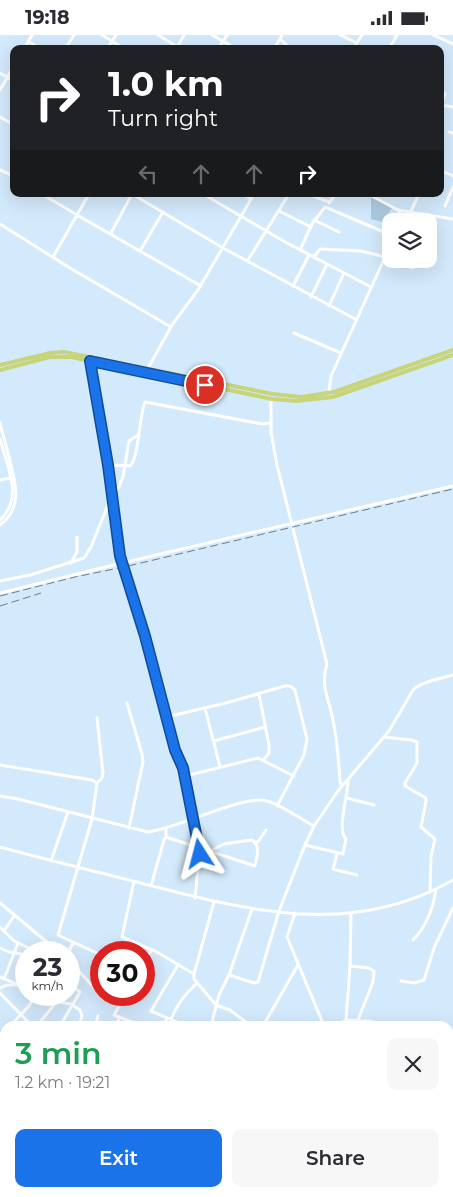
<!DOCTYPE html>
<meta charset="utf-8">
<style>
:root{--surface:#fff;--page:#f7f7f7;--text:#2b2b33;--muted:#7c7c81;--accent:#1a73e8}
body{margin:0;font-family:Montserrat,sans-serif;background:var(--page);color:var(--text);height:100vh;display:flex;flex-direction:column;font-size:19px;white-space:nowrap}
*{box-sizing:border-box;margin:0}
p{font-size:16px;color:var(--muted)}
.icon{flex:none;width:28px;height:28px;fill:none;stroke:currentColor;stroke-width:2;stroke-linecap:round;stroke-linejoin:round}
.map{position:relative;flex:1;overflow:hidden}
.side{position:absolute;left:0px;top:986px;width:454px;height:176px;display:flex;flex-direction:column;background:var(--surface);border-radius:15px 15px 0 0;box-shadow:0 5px 20px #0002}
.side>*{flex:none}
.banner{position:absolute;left:10px;top:10px;width:434px;height:152px;border-radius:10px;box-shadow:0 5px 20px #0002;background:#202124;color:#fff;overflow:hidden}
.fabs{position:absolute;left:382px;top:178px;display:grid;gap:10px}
.fabs a{display:grid;place-items:center;width:55px;height:55px;border-radius:10px;background:var(--surface);box-shadow:0 5px 20px #0002;font-size:25px}
.speed{position:absolute;left:15px;top:906px;display:flex;gap:10px;font-size:25px;font-weight:700;text-align:center}
.speed>*{display:grid;place-content:center;width:65px;height:65px;border-radius:50%;background:var(--surface);box-shadow:0 5px 20px #0002;line-height:1}
.speed small{font-size:12px;font-weight:400}
.speed .limit{border:8px solid #d22;background:#fff;color:#111}
.pin{position:absolute;display:grid;place-items:center;width:42px;height:42px;color:#fff;margin:-21px;border:2px solid #fff;border-radius:50%;box-shadow:0 1px 5px #0007}
.me{position:absolute;width:55px;margin:-28px;rotate:351deg;stroke-linejoin:round;filter:drop-shadow(0 0 4px #0008)}
.turn{display:flex;align-items:center;gap:18px;height:105px;padding:0 15px;font-size:22px}
.turn .icon{width:65px;height:65px;stroke-width:2.5}
.turn b{display:block;font-size:35px;line-height:42px}
.lanes{display:flex;align-items:center;height:48px;padding:0 15px;background:#0003;justify-content:center;gap:25px;direction:ltr}
.lanes .off{opacity:.35}
.round{display:grid;place-items:center;flex:none;width:52px;height:52px;border-radius:10px;background:var(--page)}
.headline{display:flex;align-items:center;justify-content:space-between;height:85px;padding:0 15px}
h1{font-size:30px;font-weight:600;line-height:38px;color:#1e9e55}
.button{display:flex;gap:10px;margin-top:auto;padding:10px 15px}
.button a{flex:1;height:58px;border-radius:10px;background:var(--accent);color:#fff;font-size:20px;font-weight:600;line-height:58px;text-align:center}
.button a+a{background:var(--page);color:var(--text)}
.status{display:flex;justify-content:space-between;align-items:center;height:35px;padding:0 25px;background:var(--surface);direction:ltr}
.status svg{height:14px;fill:currentColor}
.map>svg:first-child{display:block}
.green{fill:#accae1}
.lines{fill:none;stroke-linecap:round;stroke-linejoin:round}
.minor{stroke:#fff;stroke-width:3}
.major{stroke:#c7d47a;stroke-width:4}
.rail{stroke:#6d7d89;stroke-width:1;stroke-dasharray:8 4;stroke-linecap:butt}
.route-casing{stroke:#114b97;stroke-width:12}
.route{stroke:#1a73e8;stroke-width:9}
</style>
<div class="status"><b>19:18</b><svg viewBox="0 0 49 12"><path d="M0 12V9h3v3zM5 12V6h3v6zM10 12V3h3v9zM15 12V0h3v12zM26 1h20v11H26zM47 4h2v5h-2z"/></svg></div>
<div class="map">
<svg width="453" height="1162" viewBox="0 0 453 1162">
<rect width="100%" height="100%" fill="#d3eafc"/>
<path class="green" d="M 371,162 L 392,173 L 383,187 L 371,184 Z"/>
<g class="lines">
<path class="minor" d="M 102,0 L 125,14
M 158,0 L 181,14
M 212,0 L 237,14
M 282,0 L 280,4 L 291,14
M 340,0 L 357,8
M 433,0 L 453,9
M 28,6 L 40,14
M 24,14 L 32,0
M 65,14 L 74,0
M 107,14 L 116,0
M 176,14 L 184,0
M 218,14 L 227,0
M 274,14 L 280,4
M 353,14 L 362,0
M 389,14 L 397,0
M 0,38 L 14,46
M 0,55 L 14,31
M 440,55 L 445,59 L 441,70
M 441,70 L 453,72
M 0,82 L 14,90
M 449,97 L 453,98
M 0,135 L 14,141
M 442,136 L 453,141
M 42,159 L 77,180 L 201,251
M 132,159 L 223,213 L 357,285
M 203,159 L 287,208 L 371,252
M 242,159 L 251,164
M 308,159 L 329,167
M 368,159 L 398,175 L 401,180 L 401,186
M 329,168 L 336,159
M 445,171 L 453,152
M 398,175 L 453,184
M 279,176 L 311,192
M 410,178 L 419,159
M 314,185 L 339,197
M 0,189 L 70,233 L 171,292
M 111,198 L 132,159
M 300,215 L 312,189 L 325,172 L 391,200
M 140,216 L 163,177
M 53,222 L 89,159
M 314,222 L 320,214 L 361,216 L 385,222 L 413,233
M 248,225 L 289,159
M 293,251 L 309,220
M 311,262 L 327,229
M 329,271 L 344,238
M 294,298 L 341,318
M 90,326 L 108,430 L 120,521 L 145,601 L 175,715 L 183,733 L 200,812 L 195,863
M 148,333 L 172,290 L 198,255 L 254,159
M 329,358 L 331,341 L 391,209
M 271,364 L 271,397 L 277,430 L 327,629 C 320,652 329,663 333,685 C 337,706 339,726 340,747 L 342,751
M 0,388 C 3,401 7,413 10,426 C 16,449 23,473 0,490
M 0,404 C 7,431 24,463 0,485
M 108,430 L 130,431 C 139,423 139,381 145,367 L 262,389 L 271,388
M 0,445 L 10,443
M 71,528 L 77,517 L 77,502
M 0,546 L 30,540 L 84,523 L 91,512 L 112,460 L 119,452 L 123,442 L 129,406 L 138,400
M 0,558 L 122,528 L 453,451
M 259,659 L 269,710 L 269,718 L 264,724
M 127,668 L 142,719 L 143,727 L 129,793
M 205,673 L 220,732
M 166,682 L 226,668 L 285,651 L 290,651 L 295,655 L 307,704 L 304,720 L 277,771
M 384,702 L 411,705 L 417,707 L 417,728 L 405,748 L 405,751 L 426,763 L 426,766 L 421,792 L 435,804 L 431,822 L 430,857
M 214,706 L 265,692
M 0,730 L 92,745 L 97,748 L 92,784 L 58,900 L 101,920
M 185,741 L 258,723 L 294,741
M 97,748 L 102,743 L 103,738 L 97,683
M 0,761 L 18,764 L 148,797 C 177,794 244,759 267,766 C 282,770 300,784 314,791
M 347,763 L 374,770
M 166,802 L 255,831 C 257,820 261,812 252,805 L 224,809 L 210,816
M 255,807 L 258,807 L 266,795
M 305,810 L 343,819 L 346,804 C 336,794 349,759 348,744
M 0,812 C 43,824 86,834 129,845 C 239,873 347,906 453,845
M 337,819 L 333,834 L 357,840
M 51,826 L 68,777
M 134,846 L 122,902 L 155,916 L 194,939
M 151,851 L 164,805 L 166,802 L 166,794
M 214,867 L 194,939 L 194,944 L 216,970 L 230,975 L 251,991
M 0,868 L 60,918
M 295,878 L 287,902 L 324,991
M 0,892 L 14,906 L 39,918
M 4,896 L 14,881
M 413,905 C 426,892 433,873 436,855
M 0,913 L 9,917 L 26,920
M 68,918 L 73,908
M 126,918 L 132,907
M 69,925 L 95,954 L 101,957
M 144,928 L 152,914
M 178,930 L 151,976 L 186,991
M 350,931 L 369,933 L 374,936 L 373,947 L 358,985
M 229,940 L 254,948 L 258,947 L 279,876 L 305,810 L 314,791 L 338,756 L 389,696 L 413,655 C 423,646 440,644 453,640
M 0,942 L 26,953
M 4,944 L 18,908
M 401,946 L 414,948 L 424,945 L 434,913 L 453,873
M 0,953 L 7,950 L 16,950
M 95,954 L 101,941
M 0,958 L 32,991
M 46,960 L 60,967 L 71,969 L 80,975 L 82,981 L 79,991
M 108,960 L 120,967
M 125,960 L 114,980 L 142,991
M 63,967 L 65,960
M 171,985 C 176,970 185,959 197,948
M 346,985 L 350,931 L 351,879
M 10,991 L 28,972 L 36,960
M 37,991 L 57,966
M 60,991 L 80,957 L 69,949
M 95,991 L 98,981
M 115,991 L 120,982
M 163,991 L 167,984
M 211,991 L 219,960 L 229,940 L 252,874
M 263,991 L 298,930
M 335,991 L 346,985 L 369,986 L 373,987 L 375,991
M 0,1000 L 5,995
M 0,1005 L 5,1027
M 0,1027 L 5,1050
M 0,1062 L 5,1062
M 0,1086 L 5,1070
M 449,1093 L 453,1093
M 0,1105 L 5,1108
M 0,1116 L 5,1117
M 449,1119 L 453,1102
M 21,1158 L 21,1162
M 24,1158 L 25,1162
M 182,1158 L 186,1162
M 199,1158 L 206,1162
M 222,1158 L 224,1162
M 288,1158 L 295,1162
M 38,1162 L 45,1158
M 61,1162 L 64,1158
M 81,1162 L 83,1158
M 112,1162 L 113,1158
M 134,1162 L 135,1158
M 169,1162 L 175,1158
M 241,1162 L 244,1158
M 266,1162 L 269,1158
M 320,1162 L 323,1158
M 361,1162 L 365,1158
M 390,1162 L 393,1158
M 408,1162 L 411,1158
M 423,1162 L 427,1158"/>
<path class="major" d="M 0,330 L 50,318 L 64,317 L 273,359 L 301,362 L 334,357 L 453,315
M 0,335 L 50,322 L 71,322 L 272,364 L 296,366 L 333,362 L 453,320"/>
<path class="rail" d="M 0,561 L 75,542 L 124,532 L 453,454
M 0,571 L 41,558"/>
</g>
<g class="lines">
<defs>
<path id="route" d="M 200,819 L 183,733 L 175,715 L 145,601 L 120,521 L 108,430 L 90,326 L 205,350"/>
</defs>
<use href="#route" class="route-casing"/>
<use href="#route" class="route"/>
</g>
</svg>
<div class="fabs">
<a><svg class="icon" aria-label="layers" viewBox="0 0 24 24"><path d="M12 4l9 5-9 5-9-5zM3 14l9 5 9-5"/></svg></a>
</div>
<div class="speed"><div>23<small>km/h</small></div><div class="limit">30</div></div>
<div class="pin" style="left:205px;top:350px;background:#d93025"><svg class="icon" aria-label="arrive" viewBox="0 0 24 24"><path d="M6 21V4h12l-3 4 3 4H6"/></svg></div>
<svg class="me" style="left:200px;top:819px" viewBox="-20 -20 40 40"><path d="M0-17L14 15 0 8-14 15z" fill="#1a73e8" stroke="#fff" stroke-width="4"/></svg>
<div class="banner">
<div class="turn"><svg class="icon" aria-label="right" viewBox="0 0 24 24"><path d="M7 20v-9h11M14 6l5 5-5 5"/></svg><div><b>1.0 km</b>Turn right</div></div>
<div class="lanes"><svg class="icon off" aria-label="left" viewBox="0 0 24 24"><path d="M17 20v-9H6M10 6l-5 5 5 5"/></svg><svg class="icon off" aria-label="ahead" viewBox="0 0 24 24"><path d="M12 20V5M6 11l6-6 6 6"/></svg><svg class="icon off" aria-label="ahead" viewBox="0 0 24 24"><path d="M12 20V5M6 11l6-6 6 6"/></svg><svg class="icon" aria-label="right" viewBox="0 0 24 24"><path d="M7 20v-9h11M14 6l5 5-5 5"/></svg></div>
</div>
<section class="side">
<div class="headline"><div><h1>3 min</h1><p>1.2 km · 19:21</p></div><a class="round"><svg class="icon" aria-label="close" viewBox="0 0 24 24"><path d="M6 6l12 12M18 6L6 18"/></svg></a></div>
<div class="button"><a>Exit</a><a>Share</a></div>
</section>
</div>
